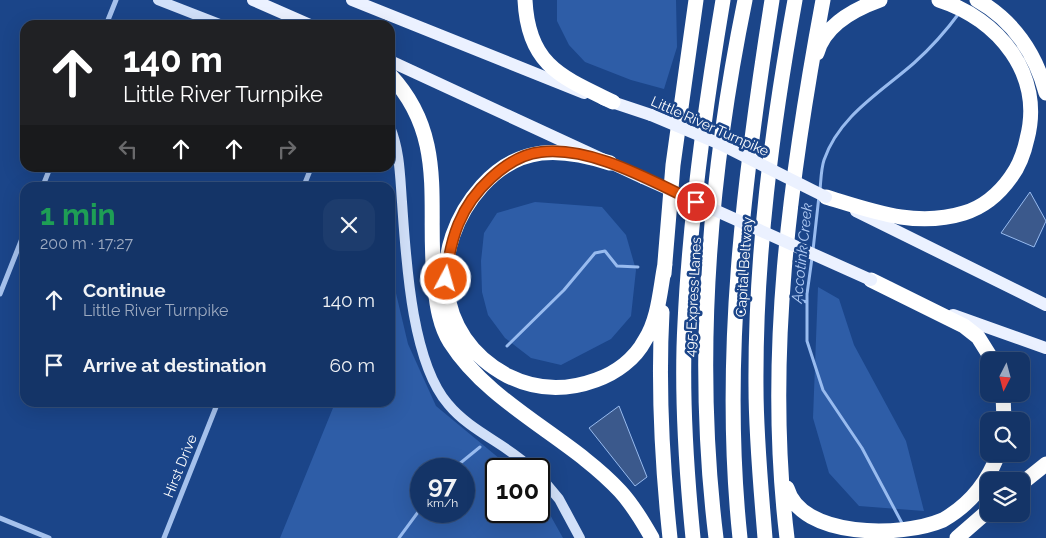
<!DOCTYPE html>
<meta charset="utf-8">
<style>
:root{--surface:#143467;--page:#1d3c6d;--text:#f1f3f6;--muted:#9daac0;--line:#334f7b}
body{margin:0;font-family:Raleway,sans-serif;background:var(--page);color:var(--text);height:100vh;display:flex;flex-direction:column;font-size:19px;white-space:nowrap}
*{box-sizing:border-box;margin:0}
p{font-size:16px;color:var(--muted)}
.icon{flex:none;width:28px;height:28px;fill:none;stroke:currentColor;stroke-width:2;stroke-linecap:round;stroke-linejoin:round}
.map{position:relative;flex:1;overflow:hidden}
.details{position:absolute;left:20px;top:182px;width:375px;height:225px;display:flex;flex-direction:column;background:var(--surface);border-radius:15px;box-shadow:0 5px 20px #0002,0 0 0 1px var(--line)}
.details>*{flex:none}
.banner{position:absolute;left:20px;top:20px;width:375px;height:152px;border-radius:15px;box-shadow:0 5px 20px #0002,0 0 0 1px var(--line);background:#202124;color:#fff;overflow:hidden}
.needle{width:32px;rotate:186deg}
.tools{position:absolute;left:980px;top:352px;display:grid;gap:10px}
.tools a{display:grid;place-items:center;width:50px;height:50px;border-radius:10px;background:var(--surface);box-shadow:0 5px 20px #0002,0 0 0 1px var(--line);font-size:25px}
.speed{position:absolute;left:410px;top:458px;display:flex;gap:10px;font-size:25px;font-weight:700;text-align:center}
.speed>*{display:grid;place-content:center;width:65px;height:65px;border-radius:50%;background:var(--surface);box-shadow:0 5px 20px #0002,0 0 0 1px var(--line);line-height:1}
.speed small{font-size:12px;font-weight:400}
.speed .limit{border:2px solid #111;border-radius:8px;background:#fff;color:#111}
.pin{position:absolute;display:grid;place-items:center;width:42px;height:42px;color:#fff;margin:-21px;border:2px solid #fff;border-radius:50%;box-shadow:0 1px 5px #0007}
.me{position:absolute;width:55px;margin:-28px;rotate:6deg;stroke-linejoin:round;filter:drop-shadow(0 0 4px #0008)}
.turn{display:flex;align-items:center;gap:18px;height:105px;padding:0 20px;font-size:22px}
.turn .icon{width:65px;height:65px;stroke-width:2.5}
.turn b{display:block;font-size:35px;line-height:42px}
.lanes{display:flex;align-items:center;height:48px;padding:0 20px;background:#0003;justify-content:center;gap:25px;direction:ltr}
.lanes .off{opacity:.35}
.round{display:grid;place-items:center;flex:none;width:52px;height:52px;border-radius:15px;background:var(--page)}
.head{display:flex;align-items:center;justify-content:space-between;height:85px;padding:0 20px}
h1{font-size:30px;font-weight:700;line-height:38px;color:#1e9e55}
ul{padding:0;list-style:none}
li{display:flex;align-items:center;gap:15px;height:65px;padding:0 20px}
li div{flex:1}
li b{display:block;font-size:19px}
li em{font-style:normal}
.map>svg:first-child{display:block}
.green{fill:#2e5da7;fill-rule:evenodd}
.water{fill:#3b598c;stroke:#98bbef}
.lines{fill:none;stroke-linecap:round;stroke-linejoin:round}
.stream{stroke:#98bbef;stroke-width:3}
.street{stroke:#a5c1ec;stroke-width:5}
.secondary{stroke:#d1e0f9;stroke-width:10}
.primary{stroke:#ebf1ff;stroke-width:12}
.highway{stroke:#fff;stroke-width:15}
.primary-bridge{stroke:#ebf1ff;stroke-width:12}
.route-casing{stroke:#983908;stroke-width:12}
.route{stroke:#ea580c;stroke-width:9}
.labels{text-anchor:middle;stroke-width:5;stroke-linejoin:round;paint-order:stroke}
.street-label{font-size:14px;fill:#fff;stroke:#1b4589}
.water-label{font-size:15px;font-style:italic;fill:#b1cbf4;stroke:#1b4589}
</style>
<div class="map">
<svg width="1046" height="538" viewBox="0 0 1046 538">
<rect width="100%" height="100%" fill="#1b4589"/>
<path class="green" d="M 557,0 L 676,0 L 677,47 L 664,89 L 631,80 L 585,62 L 569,45 L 557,21 Z
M 535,202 L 602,207 L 626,235 L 636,270 L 631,316 L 611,339 L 561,365 L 531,358 L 505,338 L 488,315 L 482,292 L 481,261 L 484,233 L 497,213 Z
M 390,268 L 408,344 L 436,406 L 512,469 L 496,469 L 496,511 L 539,511 L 539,495 L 563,538 L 280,538 L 335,403 L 390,402 ZM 421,469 L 464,469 L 464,511 L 421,511 Z
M 818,287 L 839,299 L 854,345 L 906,441 L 924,511 L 859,506 L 829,473 L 813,418 Z"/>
<path class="water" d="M 1030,192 L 1046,221 L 1034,247 L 1001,233 Z
M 619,406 L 647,477 L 635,486 L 589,428 Z"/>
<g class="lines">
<path class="stream" d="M 820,190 C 821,180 821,169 824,160 C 839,116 881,92 914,63 C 932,47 946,31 960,12
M 813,250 L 819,196
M 812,258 L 807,294 L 807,341 L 823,390 L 862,448 L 903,525
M 798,300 L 807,302
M 507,346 L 564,290 L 595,253 L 605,251 L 617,266 L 638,267
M 453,469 L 480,447
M 399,538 L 421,508"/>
<path class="street" d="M 106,25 L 116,0
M 42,188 L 50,168
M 303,188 L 311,168
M 0,294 L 25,231
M 0,518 L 49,538
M 164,538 L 218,402"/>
<path class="secondary" d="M 158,0 L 222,25
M 390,127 C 400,151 400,176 402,202 C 406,258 411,361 448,404 C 471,432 507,444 532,469
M 539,475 L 559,499 L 580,538"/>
<path class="primary" d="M 253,0 L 310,25
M 352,0 L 584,93
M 390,61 L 643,178
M 603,99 L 651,115
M 856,211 L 1046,305
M 953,315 L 1046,348"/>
<path class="highway" d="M 525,0 C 528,65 561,77 613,102
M 977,0 C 1013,20 1036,54 1046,93
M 817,53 C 825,24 855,9 880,0
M 390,75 C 450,139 425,210 435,288 C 437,306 440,326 450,342 C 490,405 570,437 620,491 C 633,505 643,522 652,538
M 610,163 C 560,147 519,145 482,186 C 428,246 433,337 508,376 C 536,390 566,391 596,380 C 616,373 635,359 645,340 C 659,318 660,289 665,264
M 826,197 C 872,211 916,228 964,213 C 984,207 999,194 1011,177 C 1020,165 1024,153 1027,139 C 1044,75 999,19 939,0
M 664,274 L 673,165 L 696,0
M 871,280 L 964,326 L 978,337 L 993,361
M 662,312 C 658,387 662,463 670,538
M 1003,394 L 1004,421
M 1021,484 L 1046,464
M 787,488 C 801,538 901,538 943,520 C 969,505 988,482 998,454
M 693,538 C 686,467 681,394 685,323 C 690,214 705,107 723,0
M 716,538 C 694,359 709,176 745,0
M 740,538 C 721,359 744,177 772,0
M 765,538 C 761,488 756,437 756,387 C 755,257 772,128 795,0
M 787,538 C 765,358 790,177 823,0
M 957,538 L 989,510"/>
<path class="primary-bridge" d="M 651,115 L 720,144 L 826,197
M 643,178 L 871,280"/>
</g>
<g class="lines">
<defs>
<path id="route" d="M 446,279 C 450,239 460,206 491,178 C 505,165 521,154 541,152 C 592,146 651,181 696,202"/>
</defs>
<use href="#route" class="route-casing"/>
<use href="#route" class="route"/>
</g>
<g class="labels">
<g class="street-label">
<text transform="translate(710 126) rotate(24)" y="5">Little River Turnpike</text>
<text transform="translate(744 267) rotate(-86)" y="5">Capital Beltway</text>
<text transform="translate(693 297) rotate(-87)" y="5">495 Express Lanes</text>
<text transform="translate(180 466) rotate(-68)" y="5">Hirst Drive</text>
</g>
<g class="water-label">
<text transform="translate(802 253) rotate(-84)" y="5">Accotink Creek</text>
</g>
</g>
</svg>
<div class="tools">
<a><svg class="needle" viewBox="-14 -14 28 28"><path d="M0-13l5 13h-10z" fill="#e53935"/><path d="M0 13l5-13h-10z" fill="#9daac0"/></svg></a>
<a><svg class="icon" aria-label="search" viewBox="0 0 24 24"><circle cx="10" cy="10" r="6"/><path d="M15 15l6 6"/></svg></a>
<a><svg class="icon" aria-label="layers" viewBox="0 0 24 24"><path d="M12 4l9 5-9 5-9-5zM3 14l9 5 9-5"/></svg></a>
</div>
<div class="speed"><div>97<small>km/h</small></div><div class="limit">100</div></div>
<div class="pin" style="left:696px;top:202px;background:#d93025"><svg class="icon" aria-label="arrive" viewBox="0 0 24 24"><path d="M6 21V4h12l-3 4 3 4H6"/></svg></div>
<svg class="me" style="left:446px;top:279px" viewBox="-20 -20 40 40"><circle r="17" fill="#ea580c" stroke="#fff" stroke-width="3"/><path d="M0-11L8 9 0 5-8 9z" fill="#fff"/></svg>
<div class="banner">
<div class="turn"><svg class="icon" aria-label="ahead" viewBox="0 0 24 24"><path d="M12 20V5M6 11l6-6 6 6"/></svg><div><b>140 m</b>Little River Turnpike</div></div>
<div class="lanes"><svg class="icon off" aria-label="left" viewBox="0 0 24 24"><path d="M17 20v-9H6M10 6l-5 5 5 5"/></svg><svg class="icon" aria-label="ahead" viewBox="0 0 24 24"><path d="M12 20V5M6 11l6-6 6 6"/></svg><svg class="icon" aria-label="ahead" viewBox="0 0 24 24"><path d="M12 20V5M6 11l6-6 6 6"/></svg><svg class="icon off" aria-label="right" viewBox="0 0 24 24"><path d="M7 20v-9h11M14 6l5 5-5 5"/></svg></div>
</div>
<section class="details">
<div class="head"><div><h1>1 min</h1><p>200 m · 17:27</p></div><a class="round"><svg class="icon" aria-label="close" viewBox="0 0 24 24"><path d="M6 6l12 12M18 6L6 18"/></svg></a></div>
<ul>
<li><svg class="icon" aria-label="ahead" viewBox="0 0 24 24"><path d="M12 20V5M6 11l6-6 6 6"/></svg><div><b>Continue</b><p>Little River Turnpike</p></div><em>140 m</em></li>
<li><svg class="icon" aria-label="arrive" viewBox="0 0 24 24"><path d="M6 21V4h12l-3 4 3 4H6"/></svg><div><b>Arrive at destination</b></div><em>60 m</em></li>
</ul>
</section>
</div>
